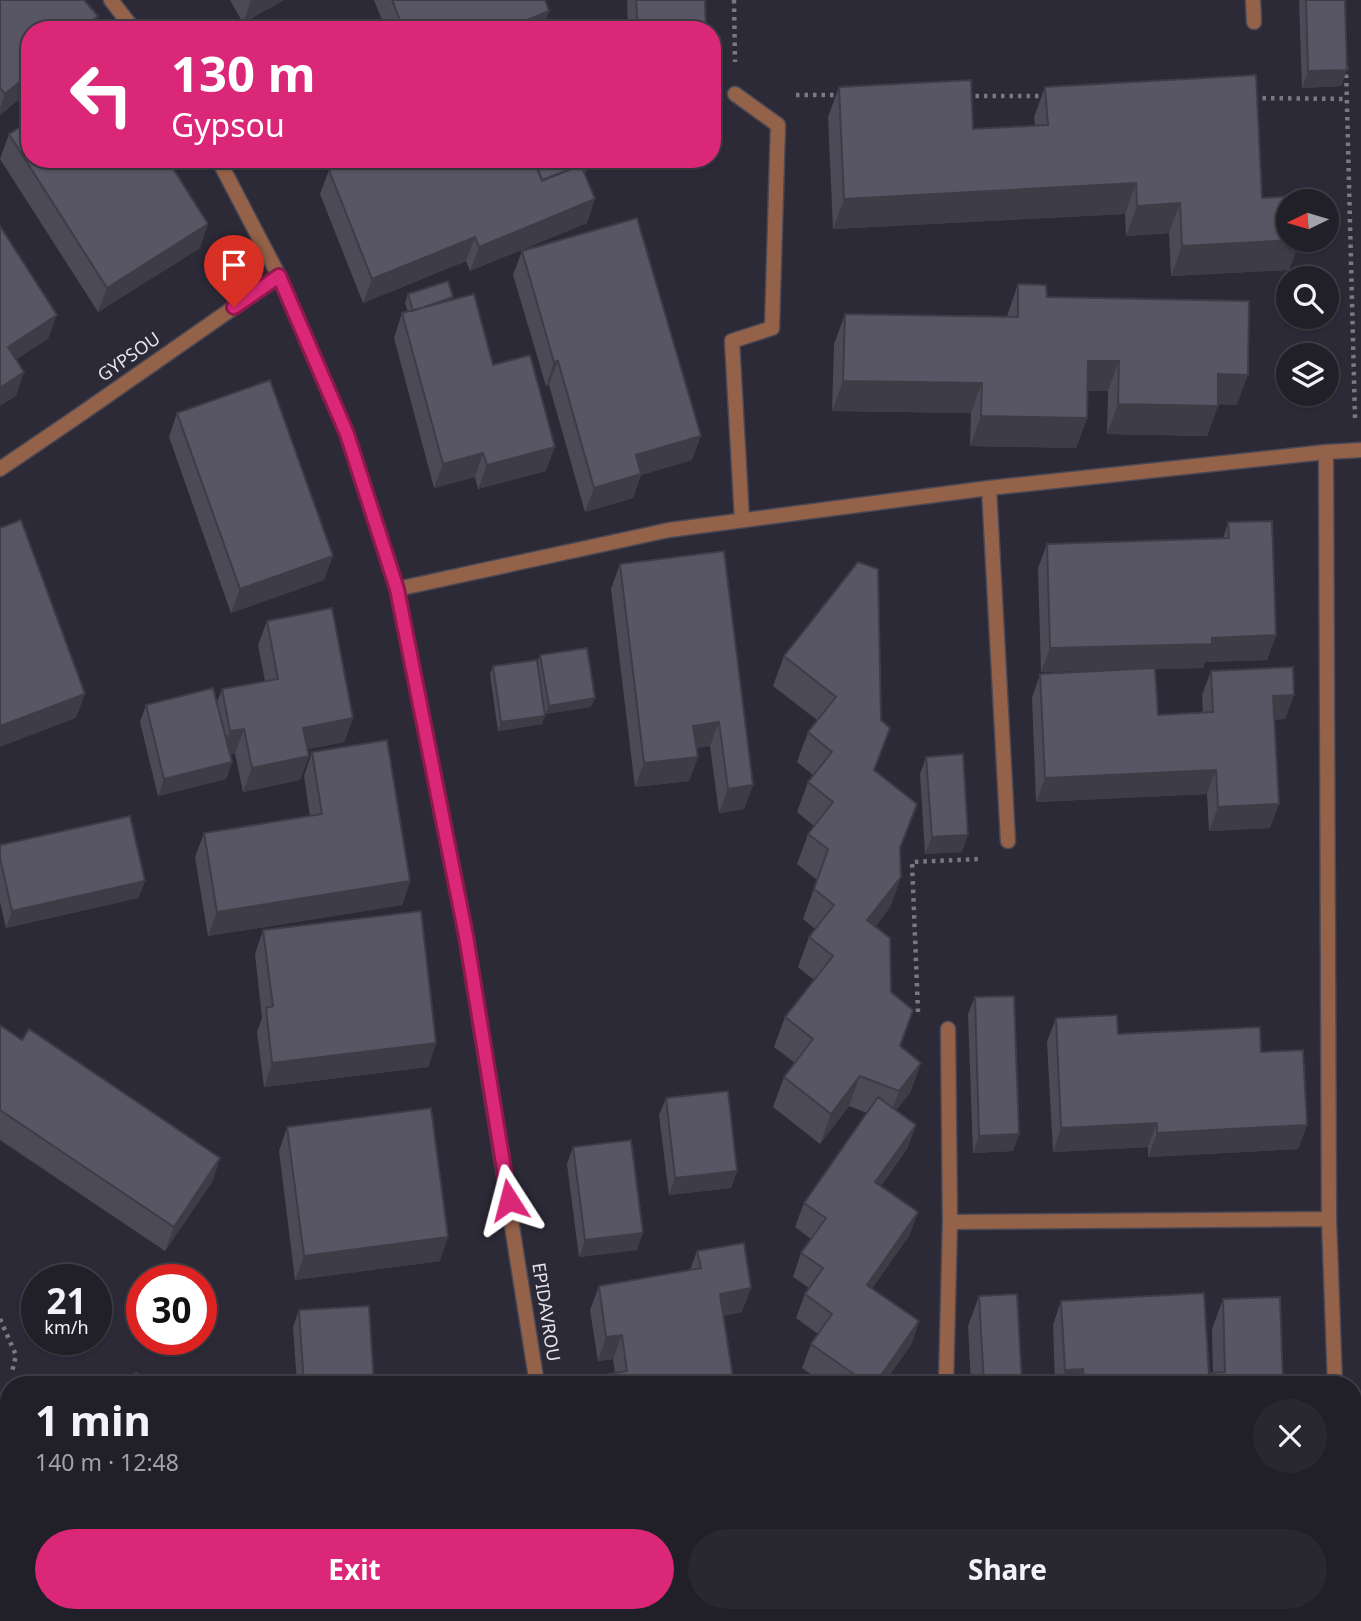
<!DOCTYPE html>
<meta charset="utf-8">
<style>
:root{--surface:#212029;--page:#292831;--text:#f1f3f6;--muted:#a2a3a8;--line:#3e3e46;--accent:#db2777}
body{margin:0;font-family:"Noto Sans",sans-serif;background:var(--page);color:var(--text);height:100vh;display:flex;flex-direction:column;font-size:26px;white-space:nowrap}
*{box-sizing:border-box;margin:0}
p{font-size:23px;color:var(--muted)}
.icon{flex:none;width:38px;height:38px;fill:none;stroke:currentColor;stroke-width:2;stroke-linecap:round;stroke-linejoin:round}
.map{position:relative;flex:1;overflow:hidden}
.details{position:absolute;left:0px;top:1376px;width:1362px;height:247px;display:flex;flex-direction:column;background:var(--surface);border-radius:28px 28px 0 0;box-shadow:0 2px 5px #0004,0 0 0 2px var(--line)}
.details>*{flex:none}
.hud{position:absolute;left:21px;top:21px;width:700px;height:147px;border-radius:28px;box-shadow:0 2px 5px #0004,0 0 0 2px var(--line);background:#db2777;color:#fff;overflow:hidden}
.needle{width:46px;rotate:265deg}
.buttons{position:absolute;left:1276px;top:189px;display:grid;gap:14px}
.buttons a{display:grid;place-items:center;width:63px;height:63px;border-radius:50%;background:var(--surface);box-shadow:0 2px 5px #0004,0 0 0 2px var(--line);font-size:35px}
.speed{position:absolute;left:21px;top:1264px;display:flex;gap:14px;font-size:35px;font-weight:700;text-align:center}
.speed>*{display:grid;place-content:center;width:91px;height:91px;border-radius:50%;background:var(--surface);box-shadow:0 2px 5px #0004,0 0 0 2px var(--line);line-height:1}
.speed small{font-size:18px;font-weight:400}
.speed .limit{border:10px solid #d22;background:#fff;color:#111}
.pin{position:absolute;display:grid;place-items:center;width:60px;height:60px;color:#fff;margin:-72px -30px;border-radius:50% 50% 50% 0;rotate:-45deg;box-shadow:0 0 7px #0007}
.pin .icon{rotate:45deg}
.me{position:absolute;width:77px;margin:-38px;rotate:351deg;stroke-linejoin:round;filter:drop-shadow(0 0 5px #0008)}
.turn{display:flex;align-items:center;gap:24px;height:147px;padding:0 35px;font-size:32px}
.turn .icon{width:91px;height:91px;stroke-width:2.5}
.turn b{display:block;font-size:49px;line-height:60px}
.round{display:grid;place-items:center;flex:none;width:74px;height:74px;border-radius:37px;background:var(--page)}
.summary{display:flex;align-items:center;justify-content:space-between;height:119px;padding:0 35px}
h1{font-size:42px;font-weight:700;line-height:52px}
.cta{display:flex;gap:14px;margin-top:auto;padding:14px 35px}
.cta a{flex:1;height:80px;border-radius:42px;background:var(--accent);color:#fff;font-size:28px;font-weight:700;line-height:80px;text-align:center}
.cta a+a{background:var(--page);color:var(--text)}
.map>svg:first-child{display:block}
.lines{fill:none;stroke-linecap:round;stroke-linejoin:round}
.lane-casing{stroke:#4a4854;stroke-width:17}
.street-casing{stroke:#4a4854;stroke-width:17}
.path{stroke:#7a7883;stroke-width:4.5;stroke-dasharray:3.5 5;stroke-linecap:butt}
.lane{stroke:#946249;stroke-width:14}
.street{stroke:#946249;stroke-width:14}
.wall{fill:#4c4a56}
.shaded-wall{fill:#3e3c46}
.building{fill:#585664;stroke:#3e3c46;stroke-width:2}
.route-casing{stroke:#8e194d;stroke-width:18}
.route{stroke:#db2777;stroke-width:12}
.labels{text-anchor:middle;stroke-width:5;stroke-linejoin:round;paint-order:stroke}
.street-label{font-size:18px;fill:#e5e4ec;stroke:#2c2a37}
</style>
<div class="map">
<svg width="1361" height="1621" viewBox="0 0 1361 1621">
<rect width="100%" height="100%" fill="#2c2a37"/>
<g class="lines">
<defs>
<path id="lane" d="M 735,94 L 778,125 L 772,328 L 732,341 L 742,520"/>
<path id="street" d="M 111,0 L 134,30
M 1253,0 L 1254,22
M 218,159 L 279,276 L 347,434 L 397,589 L 466,936 L 537,1384
M 1326,452 L 1329,1219 L 1335,1384
M 0,469 L 78,416 L 279,276
M 989,488 L 1008,841
M 397,589 L 669,530 L 989,488 L 1326,452 L 1361,450
M 950,1222 L 1329,1219
M 946,1384 L 950,1222 L 948,1029
M 3,1404 L 9,1416
M 92,1614 L 95,1621
M 1342,1614 L 1342,1621
M 469,1621 L 476,1614"/>
</defs>
<use href="#lane" class="lane-casing"/>
<use href="#street" class="street-casing"/>
<path class="path" d="M 734,0 L 735,62
M 1346,66 L 1355,418
M 796,95 L 839,95
M 967,96 L 1046,96
M 1254,98 L 1347,99
M 918,1012 L 912,862 L 980,859
M 0,1319 L 16,1355 L 12,1372"/>
<use href="#lane" class="lane"/>
<use href="#street" class="street"/>
</g>
<path class="wall" d="M 0,0 L 30,30 L 30,90 L 0,115 Z
M 230,0 L 284,0 L 243,23 Z
M 374,0 L 545,0 L 549,11 L 542,30 L 386,30 Z
M 627,0 L 705,0 L 706,30 L 628,30 Z
M 1299,0 L 1345,0 L 1347,70 L 1341,86 L 1302,88 Z
M 839,87 L 973,129 L 1035,126 L 1034,117 L 1045,87 L 1262,198 L 1300,240 L 1289,270 L 1171,276 L 1169,233 L 1126,236 L 1125,214 L 833,229 L 828,117 Z
M 30,120 L 30,159 L 200,248 L 98,312 L 0,159 L 9,134 L 29,121 Z
M 329,170 L 586,171 L 585,174 L 587,223 L 470,271 L 466,261 L 363,303 L 320,194 Z
M 522,251 L 692,460 L 641,475 L 633,498 L 585,512 L 549,385 L 546,386 L 513,275 Z
M 1018,284 L 1047,297 L 1237,405 L 1218,404 L 1207,436 L 1107,434 L 1108,391 L 1087,391 L 1087,418 L 1076,448 L 970,446 L 971,413 L 832,411 L 834,344 L 845,314 L 1007,316 Z
M 408,294 L 452,300 L 493,365 L 546,471 L 478,489 L 475,477 L 434,488 L 394,338 L 402,313 L 408,312 L 405,303 Z
M 177,413 L 324,580 L 231,613 L 169,437 Z
M 1228,522 L 1276,635 L 1267,660 L 1205,662 L 1203,668 L 1155,669 L 1158,715 L 1203,713 L 1202,695 L 1211,671 L 1294,695 L 1285,719 L 1274,720 L 1270,828 L 1209,831 L 1207,794 L 1036,802 L 1032,698 L 1040,674 L 1107,670 L 1041,672 L 1038,568 L 1047,544 L 1223,539 Z
M 724,551 L 753,785 L 744,809 L 719,813 L 710,746 L 696,748 L 698,757 L 689,781 L 635,787 L 611,589 L 620,564 Z
M 858,562 L 874,770 L 900,849 L 901,877 L 890,907 L 875,927 L 891,992 L 900,1046 L 921,1063 L 910,1093 L 896,1110 L 916,1125 L 907,1149 L 881,1186 L 918,1212 L 909,1236 L 872,1288 L 919,1321 L 911,1345 L 883,1384 L 825,1384 L 802,1368 L 811,1344 L 818,1334 L 796,1318 L 805,1294 L 809,1288 L 793,1277 L 801,1253 L 811,1239 L 795,1227 L 804,1203 L 867,1113 L 849,1106 L 820,1144 L 773,1107 L 784,1077 L 795,1063 L 774,1047 L 785,1017 L 814,980 L 798,967 L 809,937 L 815,929 L 803,919 L 817,880 L 797,864 L 808,834 L 814,826 L 797,812 L 808,782 L 813,775 L 797,762 L 808,732 L 817,720 L 773,686 L 784,656 Z
M 267,621 L 353,718 L 344,742 L 307,749 L 309,756 L 300,780 L 243,792 L 235,753 L 230,754 L 232,762 L 226,779 L 158,796 L 140,722 L 146,705 L 217,703 L 222,689 L 265,681 L 258,645 Z
M 540,655 L 591,707 L 545,714 L 542,724 L 498,731 L 490,674 L 493,666 L 537,663 Z
M 312,752 L 410,881 L 402,905 L 208,936 L 195,857 L 204,833 L 310,816 L 304,776 Z
M 926,757 L 962,852 L 925,854 L 920,774 Z
M 0,845 L 145,881 L 138,898 L 6,928 L 0,902 Z
M 263,930 L 436,1043 L 428,1067 L 264,1087 L 257,1032 L 262,1018 L 255,954 Z
M 975,997 L 1019,1134 L 1013,1151 L 973,1153 L 968,1014 Z
M 1056,1018 L 1118,1034 L 1261,1052 L 1307,1125 L 1298,1149 L 1148,1157 L 1148,1147 L 1053,1152 L 1047,1042 Z
M 0,1025 L 22,1040 L 220,1158 L 212,1182 L 165,1251 L 0,1140 Z
M 666,1098 L 737,1171 L 731,1188 L 669,1195 L 659,1115 Z
M 287,1127 L 440,1261 L 295,1280 L 279,1151 Z
M 573,1147 L 637,1250 L 579,1257 L 567,1164 Z
M 697,1251 L 742,1312 L 723,1316 L 734,1384 L 601,1384 L 604,1375 L 615,1373 L 613,1359 L 598,1361 L 590,1310 L 599,1286 L 690,1270 Z
M 979,1296 L 1022,1384 L 971,1384 L 968,1326 Z
M 1223,1299 L 1283,1384 L 1207,1384 L 1211,1373 L 1213,1373 L 1212,1329 Z
M 1061,1301 L 1209,1375 L 1205,1384 L 1055,1384 L 1053,1325 Z
M 299,1310 L 374,1384 L 297,1384 L 293,1327 Z
M 9,1540 L 9,1599 L 0,1580 L 0,1544 Z
M 16,1614 L 70,1614 L 74,1621 L 19,1621 Z
M 284,1614 L 359,1614 L 354,1621 L 295,1621 Z"/>
<path class="shaded-wall" d="M 251,0 L 284,0 L 243,23 Z
M 549,11 L 542,30 L 503,30 Z
M 98,16 L 92,30 L 81,30 Z
M 1347,70 L 1341,86 L 1302,88 L 1308,71 Z
M 30,73 L 30,90 L 0,115 L 0,108 L 5,94 Z
M 1136,183 L 1125,214 L 833,229 L 844,199 Z
M 595,199 L 587,223 L 470,271 L 479,247 Z
M 1180,203 L 1169,233 L 1126,236 L 1137,206 Z
M 208,224 L 200,248 L 98,312 L 107,288 Z
M 475,237 L 466,261 L 363,303 L 372,279 Z
M 1300,240 L 1289,270 L 1171,276 L 1182,246 Z
M 57,315 L 48,339 L 0,370 L 8,347 Z
M 558,361 L 549,385 L 546,386 L 554,362 Z
M 1088,361 L 1119,361 L 1108,391 L 1077,391 Z
M 24,372 L 16,396 L 0,406 L 0,388 Z
M 1218,374 L 1248,375 L 1237,405 L 1207,404 Z
M 843,381 L 982,383 L 971,413 L 832,411 Z
M 1118,404 L 1218,406 L 1207,436 L 1107,434 Z
M 981,416 L 1087,418 L 1076,448 L 970,446 Z
M 701,436 L 692,460 L 641,475 L 633,498 L 585,512 L 594,488 L 636,455 Z
M 555,447 L 546,471 L 478,489 L 487,465 Z
M 483,453 L 475,477 L 434,488 L 443,464 Z
M 333,556 L 324,580 L 231,613 L 240,589 Z
M 1276,635 L 1267,660 L 1205,662 L 1203,668 L 1041,672 L 1050,648 L 1212,638 Z
M 85,694 L 76,718 L 0,747 L 0,726 Z
M 1294,695 L 1285,719 L 1265,720 L 1273,696 Z
M 595,698 L 591,707 L 545,714 L 549,706 Z
M 545,716 L 542,724 L 498,731 L 501,722 Z
M 353,718 L 344,742 L 294,752 L 303,728 Z
M 719,722 L 710,746 L 684,750 L 693,726 Z
M 244,729 L 235,753 L 221,755 L 230,731 Z
M 309,756 L 300,780 L 243,792 L 252,768 Z
M 698,757 L 689,781 L 635,787 L 644,763 Z
M 232,762 L 226,779 L 158,796 L 164,779 Z
M 1216,770 L 1207,794 L 1036,802 L 1045,778 Z
M 753,785 L 744,809 L 719,813 L 728,789 Z
M 1279,804 L 1270,828 L 1209,831 L 1218,807 Z
M 968,835 L 962,852 L 925,854 L 932,837 Z
M 901,877 L 890,907 L 856,950 L 867,920 Z
M 145,881 L 138,898 L 6,928 L 12,911 Z
M 410,881 L 402,905 L 208,936 L 217,912 Z
M 436,1043 L 428,1067 L 264,1087 L 272,1063 Z
M 921,1063 L 910,1093 L 888,1121 L 899,1091 Z
M 860,1076 L 849,1106 L 820,1144 L 831,1114 Z
M 1157,1123 L 1148,1147 L 1053,1152 L 1061,1128 Z
M 916,1125 L 907,1149 L 866,1206 L 875,1182 Z
M 1307,1125 L 1298,1149 L 1148,1157 L 1157,1133 Z
M 1019,1134 L 1013,1151 L 973,1153 L 979,1136 Z
M 220,1158 L 212,1182 L 165,1251 L 174,1227 Z
M 737,1171 L 731,1188 L 669,1195 L 675,1178 Z
M 918,1212 L 909,1236 L 858,1309 L 867,1285 Z
M 643,1233 L 637,1250 L 579,1257 L 585,1240 Z
M 448,1237 L 440,1261 L 295,1280 L 304,1256 Z
M 751,1288 L 742,1312 L 711,1318 L 720,1294 Z
M 919,1321 L 911,1345 L 883,1384 L 875,1384 Z
M 622,1335 L 613,1359 L 598,1361 L 606,1337 Z
M 1083,1369 L 1078,1384 L 1059,1384 L 1065,1370 Z
M 1209,1375 L 1205,1384 L 1178,1384 L 1181,1376 Z
M 351,1614 L 359,1614 L 354,1621 L 346,1621 Z"/>
<path class="building" d="M 0,0 L 84,0 L 98,16 L 81,30 L 30,30 L 30,73 L 5,94 L 0,88 Z
M 392,0 L 545,0 L 549,11 L 503,30 L 404,30 Z
M 636,0 L 705,0 L 706,30 L 638,30 Z
M 1306,0 L 1345,0 L 1347,70 L 1308,71 Z
M 1256,75 L 1262,198 L 1298,196 L 1298,201 L 1288,201 L 1288,240 L 1296,240 L 1182,246 L 1180,203 L 1137,206 L 1136,183 L 844,199 L 839,87 L 971,80 L 973,129 L 1048,125 L 1045,87 Z
M 30,121 L 30,159 L 167,159 L 208,224 L 107,288 L 9,134 Z
M 355,159 L 533,159 L 542,181 L 581,165 L 595,199 L 479,247 L 475,237 L 372,279 L 329,170 Z
M 534,159 L 581,159 L 586,171 L 584,172 L 581,165 L 542,180 Z
M 637,218 L 701,436 L 636,455 L 641,474 L 594,488 L 558,361 L 554,362 L 522,251 Z
M 0,226 L 57,315 L 8,347 L 24,372 L 0,388 Z
M 448,281 L 453,297 L 413,311 L 408,294 Z
M 1018,284 L 1046,285 L 1047,297 L 1249,301 L 1248,375 L 1218,374 L 1218,406 L 1118,404 L 1119,361 L 1088,361 L 1087,418 L 981,416 L 982,383 L 843,381 L 845,314 L 1018,317 Z
M 474,294 L 493,365 L 530,355 L 555,447 L 487,465 L 483,453 L 443,464 L 402,313 Z
M 270,380 L 333,556 L 240,589 L 177,413 Z
M 21,520 L 85,694 L 0,726 L 0,528 Z
M 1272,521 L 1276,635 L 1212,638 L 1212,644 L 1050,648 L 1047,544 L 1229,538 L 1228,522 Z
M 724,551 L 753,785 L 728,789 L 719,722 L 693,726 L 698,757 L 644,763 L 620,564 Z
M 858,562 L 878,569 L 881,720 L 890,728 L 874,770 L 917,804 L 900,848 L 901,877 L 867,920 L 890,938 L 891,992 L 913,1010 L 900,1046 L 921,1063 L 899,1091 L 860,1076 L 831,1114 L 784,1077 L 813,1039 L 785,1017 L 833,956 L 809,937 L 834,905 L 814,889 L 828,849 L 808,834 L 833,802 L 808,782 L 832,752 L 808,732 L 836,697 L 784,656 Z
M 332,608 L 353,718 L 303,728 L 309,756 L 252,768 L 244,729 L 230,731 L 222,689 L 278,679 L 267,621 Z
M 587,648 L 595,698 L 549,706 L 540,655 Z
M 537,660 L 545,716 L 501,722 L 493,666 Z
M 1293,667 L 1294,695 L 1273,696 L 1279,804 L 1218,807 L 1216,770 L 1045,778 L 1040,674 L 1155,668 L 1158,715 L 1213,712 L 1211,671 Z
M 213,688 L 232,762 L 164,779 L 146,705 Z
M 387,740 L 410,881 L 217,912 L 204,833 L 322,814 L 312,752 Z
M 963,754 L 968,835 L 932,837 L 926,757 Z
M 130,816 L 145,881 L 12,911 L 0,858 L 0,845 Z
M 421,911 L 436,1043 L 272,1063 L 266,1008 L 273,1006 L 263,930 Z
M 1014,996 L 1019,1134 L 979,1136 L 975,997 Z
M 1117,1015 L 1118,1034 L 1260,1027 L 1261,1052 L 1303,1050 L 1307,1125 L 1157,1133 L 1157,1123 L 1061,1128 L 1056,1018 Z
M 0,1025 L 22,1040 L 29,1029 L 220,1158 L 174,1227 L 0,1110 Z
M 728,1091 L 737,1171 L 675,1178 L 666,1098 Z
M 878,1097 L 916,1125 L 875,1182 L 918,1212 L 867,1285 L 919,1321 L 875,1384 L 868,1384 L 811,1344 L 832,1314 L 805,1294 L 823,1268 L 801,1253 L 826,1218 L 804,1203 Z
M 431,1108 L 448,1237 L 304,1256 L 287,1127 Z
M 631,1140 L 643,1233 L 585,1240 L 573,1147 Z
M 744,1243 L 751,1288 L 720,1294 L 734,1384 L 605,1384 L 604,1375 L 627,1371 L 622,1335 L 606,1337 L 599,1286 L 701,1268 L 697,1251 Z
M 1204,1293 L 1209,1375 L 1181,1376 L 1181,1384 L 1084,1384 L 1083,1369 L 1065,1370 L 1061,1301 Z
M 1017,1294 L 1022,1384 L 984,1384 L 979,1296 Z
M 1280,1297 L 1283,1384 L 1212,1384 L 1211,1373 L 1225,1372 L 1223,1299 Z
M 369,1306 L 374,1384 L 304,1384 L 299,1310 Z
M 137,1373 L 145,1384 L 113,1384 Z
M 9,1540 L 9,1584 L 0,1565 L 0,1544 Z
M 23,1614 L 70,1614 L 74,1621 L 26,1621 Z
M 327,1614 L 351,1614 L 346,1621 L 337,1621 Z"/>
<g class="lines">
<defs>
<path id="route" d="M 234,307 L 279,276 L 347,434 L 397,589 L 466,936 L 509,1200"/>
</defs>
<use href="#route" class="route-casing"/>
<use href="#route" class="route"/>
</g>
<g class="labels">
<g class="street-label">
<text transform="translate(129 357) rotate(-35)" y="6">GYPSOU</text>
<text transform="translate(546 1312) rotate(81)" y="6">EPIDAVROU</text>
</g>
</g>
</svg>
<div class="buttons">
<a><svg class="needle" viewBox="-14 -14 28 28"><path d="M0-13l5 13h-10z" fill="#e53935"/><path d="M0 13l5-13h-10z" fill="#a2a3a8"/></svg></a>
<a><svg class="icon" aria-label="search" viewBox="0 0 24 24"><circle cx="10" cy="10" r="6"/><path d="M15 15l6 6"/></svg></a>
<a><svg class="icon" aria-label="layers" viewBox="0 0 24 24"><path d="M12 4l9 5-9 5-9-5zM3 14l9 5 9-5"/></svg></a>
</div>
<div class="speed"><div>21<small>km/h</small></div><div class="limit">30</div></div>
<div class="pin" style="left:234px;top:307px;background:#d93025"><svg class="icon" aria-label="arrive" viewBox="0 0 24 24"><path d="M6 21V4h12l-3 4 3 4H6"/></svg></div>
<svg class="me" style="left:509px;top:1200px" viewBox="-20 -20 40 40"><path d="M0-17L14 15 0 8-14 15z" fill="#db2777" stroke="#fff" stroke-width="4"/></svg>
<div class="hud">
<div class="turn"><svg class="icon" aria-label="left" viewBox="0 0 24 24"><path d="M17 20v-9H6M10 6l-5 5 5 5"/></svg><div><b>130 m</b>Gypsou</div></div>
</div>
<section class="details">
<div class="summary"><div><h1>1 min</h1><p>140 m · 12:48</p></div><a class="round"><svg class="icon" aria-label="close" viewBox="0 0 24 24"><path d="M6 6l12 12M18 6L6 18"/></svg></a></div>
<div class="cta"><a>Exit</a><a>Share</a></div>
</section>
</div>
